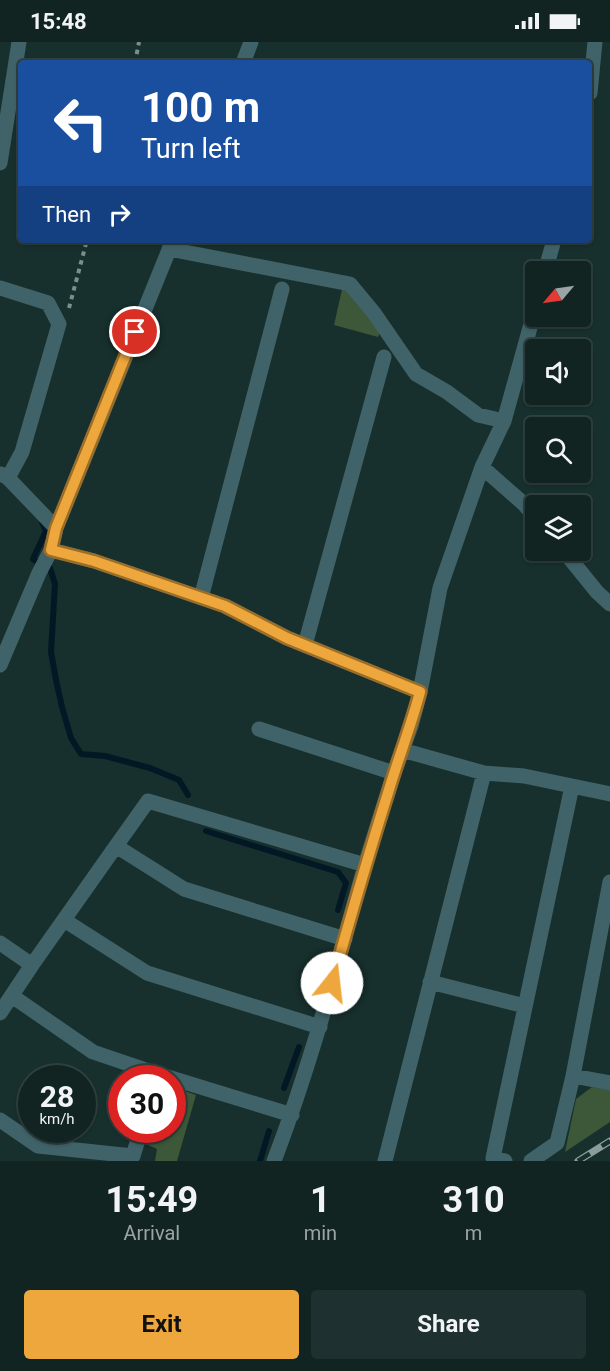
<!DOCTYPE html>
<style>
:root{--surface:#112422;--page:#1e302f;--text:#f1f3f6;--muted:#9ca4a5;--line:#304140;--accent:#eea73c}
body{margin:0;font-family:Roboto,sans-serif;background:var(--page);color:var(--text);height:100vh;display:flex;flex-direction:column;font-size:22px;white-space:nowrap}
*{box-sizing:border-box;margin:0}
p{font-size:20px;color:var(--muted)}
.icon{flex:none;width:33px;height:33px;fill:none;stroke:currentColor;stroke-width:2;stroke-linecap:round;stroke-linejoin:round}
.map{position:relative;height:1119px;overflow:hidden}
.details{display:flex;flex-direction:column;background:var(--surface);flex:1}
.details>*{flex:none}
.guide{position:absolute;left:18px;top:18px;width:574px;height:183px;border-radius:6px;box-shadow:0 2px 4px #0004,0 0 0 2px var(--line);background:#1a4fa0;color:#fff;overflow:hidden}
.needle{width:39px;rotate:241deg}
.controls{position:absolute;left:525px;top:219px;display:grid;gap:12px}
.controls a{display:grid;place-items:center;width:66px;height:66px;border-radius:6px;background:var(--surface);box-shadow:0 2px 4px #0004,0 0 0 2px var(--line);font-size:30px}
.speed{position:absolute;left:18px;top:1023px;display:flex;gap:12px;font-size:30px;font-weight:700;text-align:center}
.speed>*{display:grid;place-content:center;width:78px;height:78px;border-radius:50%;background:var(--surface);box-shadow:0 2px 4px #0004,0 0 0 2px var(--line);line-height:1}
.speed small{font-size:15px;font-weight:400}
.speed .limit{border:9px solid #d22;background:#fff;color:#111}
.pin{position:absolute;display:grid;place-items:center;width:51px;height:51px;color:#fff;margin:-26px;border:3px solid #fff;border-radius:50%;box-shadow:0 2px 6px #0007}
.me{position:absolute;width:66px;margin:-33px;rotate:16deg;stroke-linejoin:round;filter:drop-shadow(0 0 4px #0008)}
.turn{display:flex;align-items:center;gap:21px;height:126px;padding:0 24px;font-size:27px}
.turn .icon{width:78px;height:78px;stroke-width:2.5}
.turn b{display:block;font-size:42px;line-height:51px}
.then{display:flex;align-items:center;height:57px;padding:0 24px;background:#0003;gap:12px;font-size:22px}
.eta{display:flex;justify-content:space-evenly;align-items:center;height:102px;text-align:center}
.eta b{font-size:36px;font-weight:700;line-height:42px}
.action{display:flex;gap:12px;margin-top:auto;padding:12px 24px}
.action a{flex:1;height:69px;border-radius:6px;background:var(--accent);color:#111;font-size:24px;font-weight:700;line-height:69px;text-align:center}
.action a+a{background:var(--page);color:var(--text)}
.status{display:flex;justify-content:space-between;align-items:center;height:42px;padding:0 30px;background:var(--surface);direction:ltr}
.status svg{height:16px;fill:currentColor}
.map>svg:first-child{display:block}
.green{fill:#3d5739}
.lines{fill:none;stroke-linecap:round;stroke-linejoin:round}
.stream{stroke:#021925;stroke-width:6}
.path{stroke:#7b8f8c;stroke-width:4;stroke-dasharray:4.5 4.5;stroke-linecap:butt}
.minor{stroke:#3f6369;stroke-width:15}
.rail-casing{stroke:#8a9d9a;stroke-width:7}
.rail{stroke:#17302d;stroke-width:4.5;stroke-dasharray:14;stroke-linecap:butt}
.route-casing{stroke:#9b6d27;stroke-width:15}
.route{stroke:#eea73c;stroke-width:10}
</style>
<div class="status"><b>15:48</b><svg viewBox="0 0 49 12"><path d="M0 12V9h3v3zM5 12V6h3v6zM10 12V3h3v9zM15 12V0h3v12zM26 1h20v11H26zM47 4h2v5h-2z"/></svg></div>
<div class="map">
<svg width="610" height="1119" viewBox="0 0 610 1119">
<rect width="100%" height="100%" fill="#17302d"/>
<path class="green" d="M 343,243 L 381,288 L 378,295 L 334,283 Z
M 592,1045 L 610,1048 L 610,1080 L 565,1110 L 576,1057 Z
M 179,1047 L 196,1053 L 177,1119 L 155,1119 L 157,1107 L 148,1103 L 152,1088 L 172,1088 L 173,1050 Z"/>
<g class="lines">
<path class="stream" d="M 36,519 L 33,517 L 46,489 L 42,480
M 50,526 L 55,542 L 51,610 L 56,638 L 62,665 L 71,696 L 81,712 L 105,714 L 150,726 L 179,738 L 188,753
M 206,789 L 338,830 L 346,841 L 338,868
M 314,957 L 324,917
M 284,1046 L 299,1005
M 260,1119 L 269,1089"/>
<path class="path" d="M 135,21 L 139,0
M 69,266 L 87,198"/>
<path class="minor" d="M 243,21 L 251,0
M 590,51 L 595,0
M 0,121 L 19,0
M 169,207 L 350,242 L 374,271 L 416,332 L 447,350 L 478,373 L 504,379
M 545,230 L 554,198
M 0,246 L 48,261 L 59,282 L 22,410 L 8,436
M 482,425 L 524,462 L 536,476
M 1,432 L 8,436 L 56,486
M 51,508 L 94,519 L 225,564 L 287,596 L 420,650
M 563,508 L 597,550 L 610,562
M 201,556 L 282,247
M 305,603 L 384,315
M 0,623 L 39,531 L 51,508 L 56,486 L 173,198
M 259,687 L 394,731
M 402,708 L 484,731 L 524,734 L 610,752
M 365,823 L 394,731 L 411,684 L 420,650 L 440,546 L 482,425 L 504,379 L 536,264
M 64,878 L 147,931 L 320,985
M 0,901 L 32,923
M 430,940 L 525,964
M 12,954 L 93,1010 L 158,1032 L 157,1036
M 0,971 L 32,923 L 116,804
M 158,1032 L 292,1073
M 573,1034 L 610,1041
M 0,1078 L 38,1104 L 133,1114 L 141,1088
M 274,1119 C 311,1022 337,923 365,823 L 148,759 L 116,804 L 184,847 L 345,897
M 385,1119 L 484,731
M 505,1119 L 493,1116 L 572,744
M 531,1119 L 557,1101 L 573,1034 L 610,840"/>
<defs>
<path id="rail" d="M 578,1119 L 610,1099"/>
</defs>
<use href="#rail" class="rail-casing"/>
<use href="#rail" class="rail"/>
</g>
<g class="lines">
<defs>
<path id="route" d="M 135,290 L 56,486 L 51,508 L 94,519 L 225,564 L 287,596 L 420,650 C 411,684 398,717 388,751 C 368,814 350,877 332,941"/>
</defs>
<use href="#route" class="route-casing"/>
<use href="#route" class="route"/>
</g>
</svg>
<div class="controls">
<a><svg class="needle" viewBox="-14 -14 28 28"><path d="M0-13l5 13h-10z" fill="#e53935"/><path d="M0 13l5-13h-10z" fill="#9ca4a5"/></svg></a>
<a><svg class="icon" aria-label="sound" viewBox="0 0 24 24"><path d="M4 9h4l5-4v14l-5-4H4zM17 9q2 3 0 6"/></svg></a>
<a><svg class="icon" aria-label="search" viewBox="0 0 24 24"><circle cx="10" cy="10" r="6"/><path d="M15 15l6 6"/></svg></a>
<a><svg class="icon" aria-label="layers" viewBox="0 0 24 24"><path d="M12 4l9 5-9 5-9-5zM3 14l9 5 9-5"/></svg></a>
</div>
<div class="speed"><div>28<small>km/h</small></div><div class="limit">30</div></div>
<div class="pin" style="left:135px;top:290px;background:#d93025"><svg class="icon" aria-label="arrive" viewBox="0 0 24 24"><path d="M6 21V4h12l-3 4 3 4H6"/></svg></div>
<svg class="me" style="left:332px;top:941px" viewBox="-20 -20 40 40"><circle r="19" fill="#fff"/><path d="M0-13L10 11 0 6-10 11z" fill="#eea73c"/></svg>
<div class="guide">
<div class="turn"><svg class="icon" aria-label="left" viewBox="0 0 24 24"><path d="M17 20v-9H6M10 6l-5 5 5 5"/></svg><div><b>100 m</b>Turn left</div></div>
<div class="then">Then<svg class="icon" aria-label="right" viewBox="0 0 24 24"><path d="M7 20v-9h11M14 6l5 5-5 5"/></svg></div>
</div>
</div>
<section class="details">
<div class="eta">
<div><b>15:49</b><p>Arrival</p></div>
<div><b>1</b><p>min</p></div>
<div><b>310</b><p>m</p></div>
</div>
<div class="action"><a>Exit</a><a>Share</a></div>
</section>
